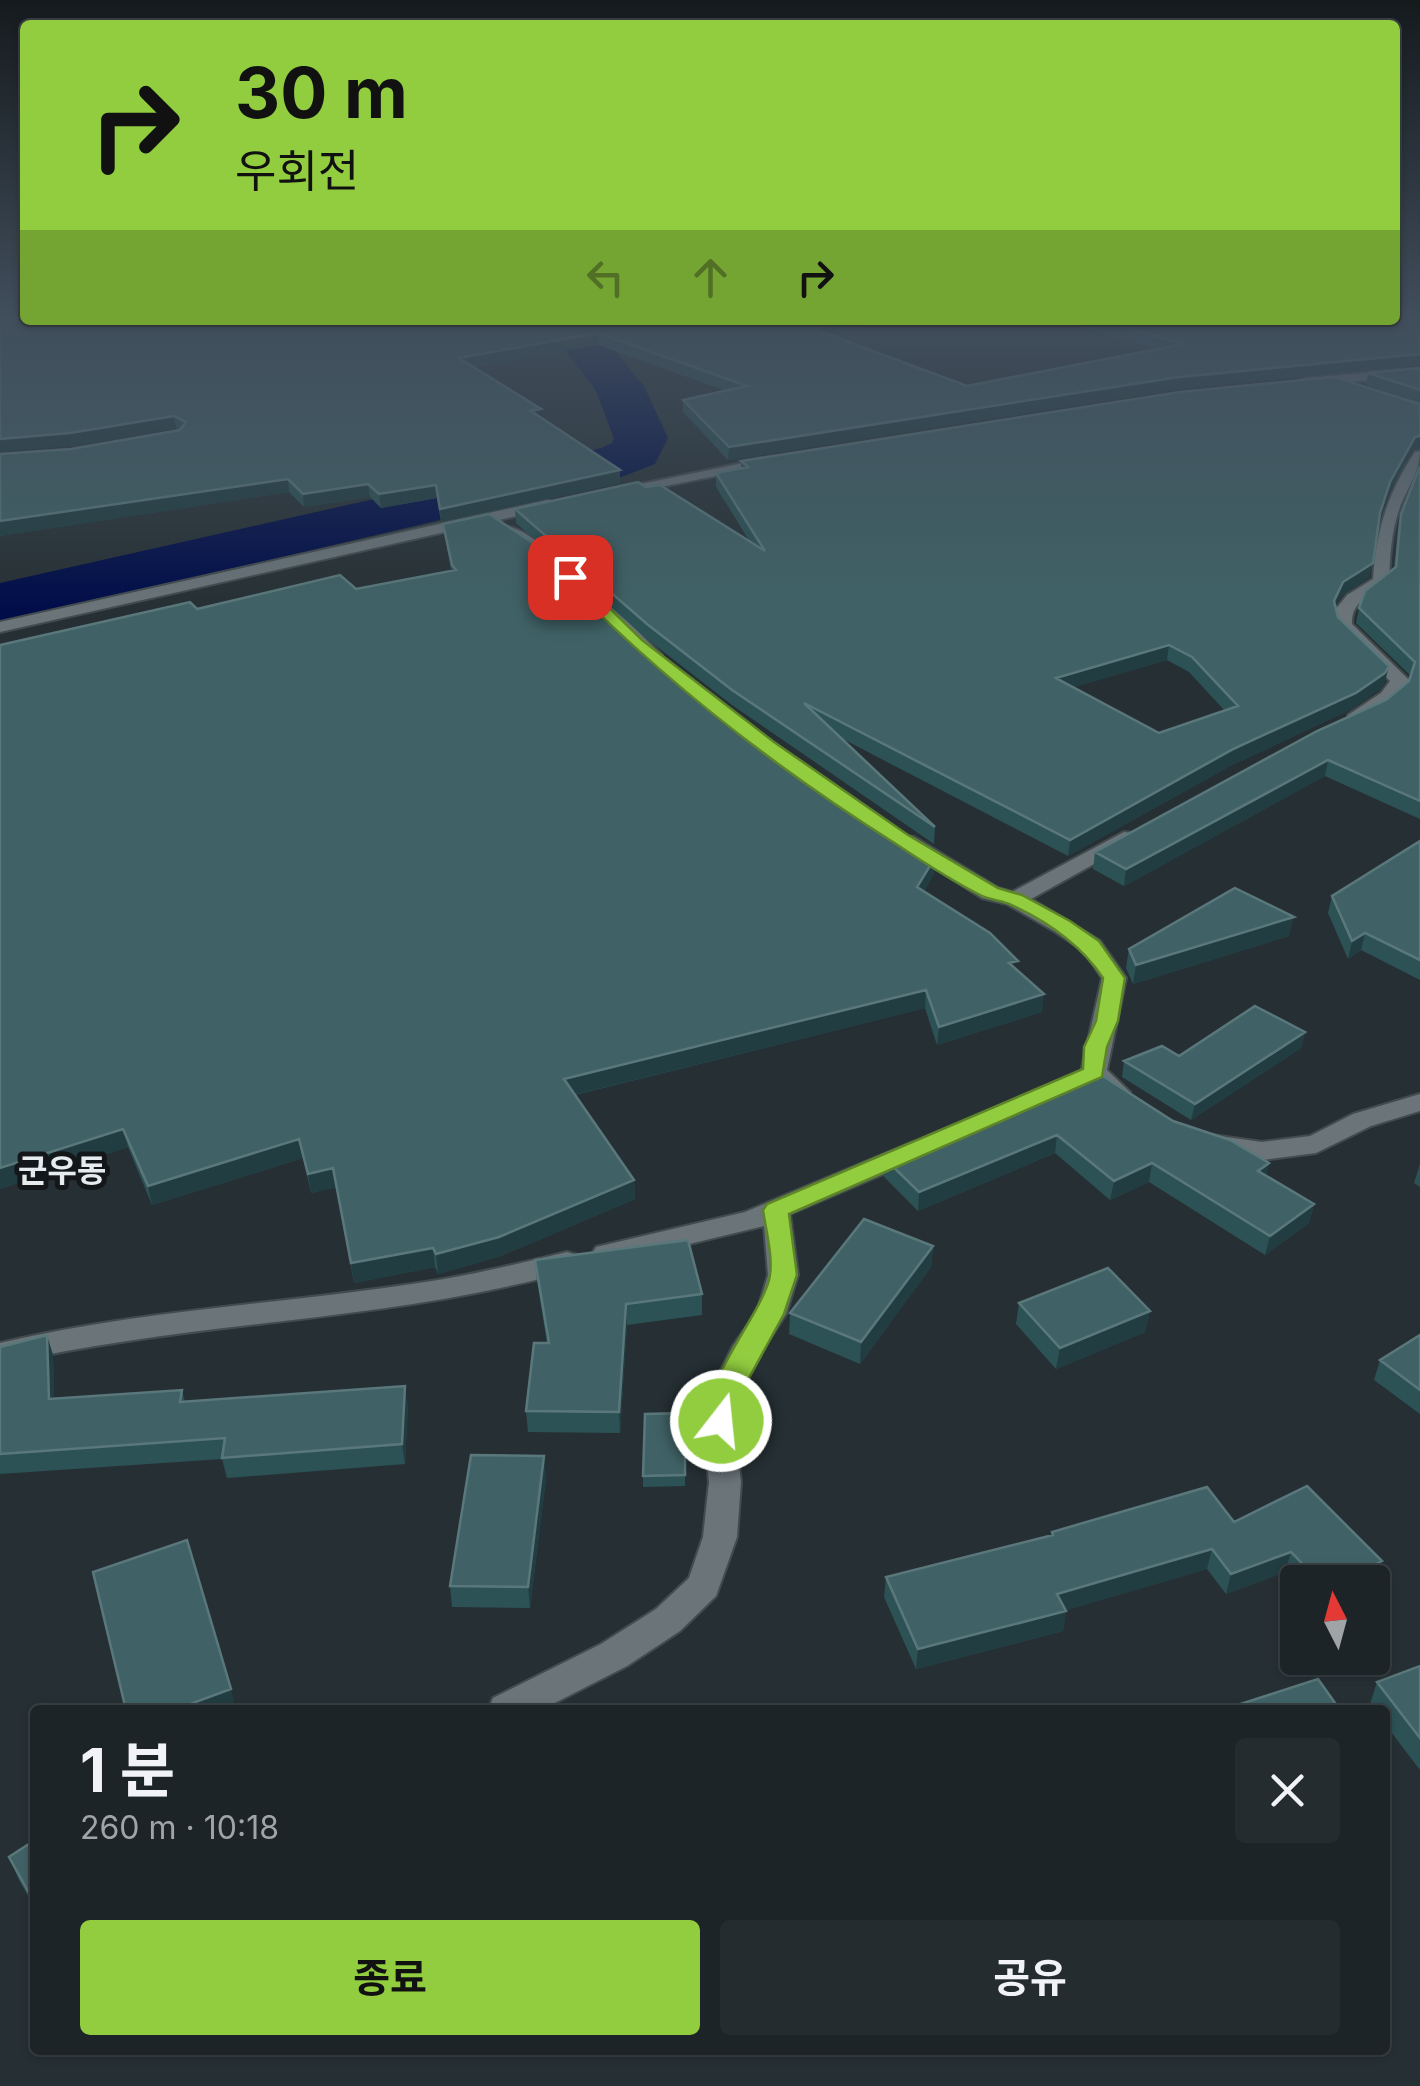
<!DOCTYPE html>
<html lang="ko">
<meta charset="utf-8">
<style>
:root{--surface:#1c2427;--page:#252c2f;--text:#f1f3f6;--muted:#a0a4a7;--line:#3a4144;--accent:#91cd3f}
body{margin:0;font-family:Inter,"Noto Sans KR",sans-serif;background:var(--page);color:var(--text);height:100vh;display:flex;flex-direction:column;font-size:38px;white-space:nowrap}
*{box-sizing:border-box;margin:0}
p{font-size:32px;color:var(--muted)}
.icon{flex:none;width:55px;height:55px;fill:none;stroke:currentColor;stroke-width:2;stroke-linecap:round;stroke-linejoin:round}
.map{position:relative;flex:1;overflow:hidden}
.drawer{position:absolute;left:30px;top:1705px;width:1360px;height:350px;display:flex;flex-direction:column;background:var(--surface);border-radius:10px;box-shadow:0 2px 8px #0004,0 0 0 2px var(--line)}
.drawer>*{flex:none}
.banner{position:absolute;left:20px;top:20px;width:1380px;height:305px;border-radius:10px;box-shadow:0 2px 8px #0004,0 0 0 2px var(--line);background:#91cd3f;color:#111;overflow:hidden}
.needle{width:65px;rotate:354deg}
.controls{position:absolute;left:1280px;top:1565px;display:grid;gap:20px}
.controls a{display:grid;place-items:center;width:110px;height:110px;border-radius:10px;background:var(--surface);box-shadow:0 2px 8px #0004,0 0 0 2px var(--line);font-size:50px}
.pin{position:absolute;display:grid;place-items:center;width:85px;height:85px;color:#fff;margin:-42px;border-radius:20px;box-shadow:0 5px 15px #0006}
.me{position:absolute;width:110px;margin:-55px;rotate:16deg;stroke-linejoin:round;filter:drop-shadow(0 0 8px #0008)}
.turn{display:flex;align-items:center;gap:35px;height:210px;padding:0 50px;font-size:45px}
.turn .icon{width:130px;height:130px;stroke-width:2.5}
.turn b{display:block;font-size:70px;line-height:85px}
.lanes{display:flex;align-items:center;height:95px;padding:0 50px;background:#0003;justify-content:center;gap:50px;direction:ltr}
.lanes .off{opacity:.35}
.round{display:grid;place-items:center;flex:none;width:105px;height:105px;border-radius:10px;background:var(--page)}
.headline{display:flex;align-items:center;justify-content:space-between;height:170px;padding:0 50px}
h1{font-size:60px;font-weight:700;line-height:75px}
.button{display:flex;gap:20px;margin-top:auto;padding:20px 50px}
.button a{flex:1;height:115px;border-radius:10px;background:var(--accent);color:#111;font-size:40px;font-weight:700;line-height:115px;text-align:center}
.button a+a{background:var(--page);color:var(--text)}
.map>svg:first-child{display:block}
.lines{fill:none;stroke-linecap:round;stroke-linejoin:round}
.river{fill:#000d49;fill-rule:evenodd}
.minor-casing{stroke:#424b4e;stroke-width:4}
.minor{fill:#6a7479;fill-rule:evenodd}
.wall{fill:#2c5255;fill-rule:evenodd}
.shaded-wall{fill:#213d41}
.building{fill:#406266;stroke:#5a787b;stroke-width:2.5;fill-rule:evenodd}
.route{fill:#91cd3f;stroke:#5e8529;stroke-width:2.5}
.labels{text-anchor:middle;stroke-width:10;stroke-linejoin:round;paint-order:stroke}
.quarter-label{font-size:32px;font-weight:bold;fill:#e5ebee;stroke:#131719}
</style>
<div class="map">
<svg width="1420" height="2086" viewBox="0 0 1420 2086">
<rect width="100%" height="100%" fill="#263034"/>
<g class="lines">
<path class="river" d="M 541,320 L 589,320 L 644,386 L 668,438 L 655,464 L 619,478 L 0,623 L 0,583 L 601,448 L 612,443 L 614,438 L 595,389 Z"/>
<defs>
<path id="minor" d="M 1420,368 L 1420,376 L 1306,386 L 1299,382 L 1306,378 Z
M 1420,451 C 1420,473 1406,489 1399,510 C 1391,533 1390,557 1389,581 C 1374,595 1351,599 1352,624 L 1409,680 C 1396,699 1373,727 1348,723 L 1348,715 L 1381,693 L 1390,681 L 1337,629 L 1335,610 L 1347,595 L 1373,579 C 1376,530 1388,493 1415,452 Z
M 772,457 L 777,458 L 777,464 L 610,497 L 602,492 Z
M 547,500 L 552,502 L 552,508 L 0,632 L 0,622 Z
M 505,527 C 534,523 637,631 662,655 L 662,663 L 650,663 L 536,554 L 505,533 Z
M 1124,832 L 1132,833 L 1135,838 L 1132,843 L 1031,899 L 1100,941 L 1126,978 L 1107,1070 L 1130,1092 L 1117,1100 L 1108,1098 L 1081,1072 L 1102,978 L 1084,951 L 1054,931 L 1007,904 L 982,898 L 895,842 L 906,836 L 914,837 L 998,888 L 1012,892 Z
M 1420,1094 L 1420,1111 L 1371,1126 L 1316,1153 L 1262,1160 L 1203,1150 L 1199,1144 L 1203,1138 L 1212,1135 L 1262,1142 L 1310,1136 L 1353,1114 Z
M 913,1142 L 923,1145 L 926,1151 L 923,1157 L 790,1214 L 798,1275 L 786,1314 L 757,1358 L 738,1400 L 736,1442 L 741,1482 L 737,1537 L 716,1596 L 680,1631 L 627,1666 L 541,1710 L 488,1710 L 493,1698 L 601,1644 L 656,1609 L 689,1578 L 703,1537 L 709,1482 L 704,1442 L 706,1400 L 733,1346 L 757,1312 L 768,1275 L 764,1226 L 606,1264 L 596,1261 L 592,1254 L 596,1247 L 745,1212 Z
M 567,1252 L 577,1255 L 581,1262 L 577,1269 C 389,1323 190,1320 0,1365 L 0,1343 C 140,1310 283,1304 425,1282 C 473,1275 520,1263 567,1252 Z"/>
</defs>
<use href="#minor" class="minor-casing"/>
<use href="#minor" class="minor"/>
</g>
<path class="wall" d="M 0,319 L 831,335 L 967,386 L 1158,349 L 1056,320 L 1420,319 L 1420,365 L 1177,389 L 728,460 L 683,412 L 683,400 L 726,391 L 598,345 L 474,367 L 541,418 L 620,483 L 441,522 L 437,498 L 381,508 L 370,497 L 304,507 L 289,492 L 0,536 L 0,454 L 71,449 L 179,430 L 176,428 L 73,446 Z
M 1420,368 L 1420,403 L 1366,385 L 1368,373 Z
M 1420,404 L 1420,449 L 1412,450 L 1387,496 L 1379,521 L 1369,577 L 1340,597 L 1335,606 L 1338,617 L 1385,682 L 1381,688 L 1352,709 L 1230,766 L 1068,856 L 841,738 L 935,827 L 934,844 L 732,705 L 647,639 L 516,523 L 515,509 L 646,487 L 750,542 L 716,487 L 716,473 L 741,468 L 741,461 ZM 1167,660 L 1189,672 L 1225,711 L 1159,733 L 1074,687 Z
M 1420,466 L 1420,819 L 1325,776 L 1124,886 L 1093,869 L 1095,852 L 1386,700 L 1409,681 L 1411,676 L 1356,623 L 1359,608 L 1394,568 L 1398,528 L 1401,514 Z
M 443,524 L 627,636 L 759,737 L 936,856 L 934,873 L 924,891 L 1017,970 L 1042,1012 L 937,1045 L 925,1008 L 575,1095 L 634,1180 L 635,1199 L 501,1256 L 438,1274 L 435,1267 L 354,1283 L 336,1187 L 311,1193 L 303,1158 L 152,1205 L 128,1147 L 0,1189 L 0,645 L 197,609 L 356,589 L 451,571 Z
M 1420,841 L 1420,980 L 1361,950 L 1348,959 L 1328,913 L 1332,896 Z
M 1289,936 L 1133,984 L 1126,968 L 1129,949 Z
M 1305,1032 L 1301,1048 L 1191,1120 L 1122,1077 L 1124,1061 L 1179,1056 Z
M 1095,1071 L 1173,1121 L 1314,1204 L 1309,1223 L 1265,1255 L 1149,1182 L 1110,1200 L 1055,1153 L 918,1211 L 884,1177 L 885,1159 Z
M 1420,1164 L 1420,1187 L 1414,1183 Z
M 933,1246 L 931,1267 L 860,1364 L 789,1334 L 790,1313 Z
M 535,1260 L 702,1294 L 702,1315 L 627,1325 L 620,1433 L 528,1432 L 526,1411 L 547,1343 L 537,1281 Z
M 1019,1303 L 1150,1311 L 1145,1332 L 1056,1369 L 1016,1324 Z
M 1420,1335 L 1420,1414 L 1374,1380 L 1380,1360 Z
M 0,1347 L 53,1355 L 54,1398 L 182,1390 L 185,1402 L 408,1405 L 405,1464 L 227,1478 L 222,1459 L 0,1474 Z
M 685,1413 L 685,1486 L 643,1487 L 643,1476 Z
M 546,1478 L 530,1608 L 452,1607 L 450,1586 Z
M 1234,1522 L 1375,1581 L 1372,1582 L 1298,1582 L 1298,1585 L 1285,1572 L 1226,1594 L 1207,1569 L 1066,1610 L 1063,1631 L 916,1669 L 884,1597 L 886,1577 L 1051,1535 L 1052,1532 Z
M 1420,1666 L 1420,1770 L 1385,1724 L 1385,1710 L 1374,1710 L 1370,1704 L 1377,1682 Z
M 35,1840 L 35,1909 L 18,1878 L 9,1857 Z"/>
<path class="shaded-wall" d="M 845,320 L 885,320 L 813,340 L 814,329 Z
M 598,333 L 598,345 L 460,370 L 459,358 Z
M 1420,354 L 1420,365 L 1177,389 L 728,460 L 729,447 L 1179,377 Z
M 174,416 L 176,428 L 73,446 L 0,452 L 0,439 Z
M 1420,436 L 1420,449 L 1412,450 L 1387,496 L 1377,527 L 1390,482 L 1415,437 Z
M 620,470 L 620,483 L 441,522 L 440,509 Z
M 288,479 L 289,492 L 0,536 L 0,521 Z
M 368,484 L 370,497 L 304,507 L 303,494 Z
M 436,485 L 437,498 L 381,508 L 379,494 Z
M 1373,563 L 1369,577 L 1340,597 L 1331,615 L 1334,601 L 1343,582 Z
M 1169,645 L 1167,660 L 1054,693 L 1056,678 Z
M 1389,666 L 1385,682 L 1381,688 L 1352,709 L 1230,766 L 1068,856 L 1070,840 Z
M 1328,760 L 1325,776 L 1124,886 L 1126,869 Z
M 936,856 L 934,873 L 916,904 L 917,887 Z
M 1294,917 L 1289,936 L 1133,984 L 1136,965 Z
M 1365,933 L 1361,950 L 1348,959 L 1352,941 Z
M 926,990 L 925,1008 L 565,1097 L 564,1079 Z
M 1044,994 L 1042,1012 L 937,1045 L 939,1027 Z
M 1305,1032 L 1301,1048 L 1191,1120 L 1195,1104 Z
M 123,1129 L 128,1147 L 0,1189 L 0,1168 Z
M 1057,1135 L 1055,1153 L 918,1211 L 919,1192 Z
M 299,1139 L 303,1158 L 152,1205 L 148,1186 Z
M 1152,1163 L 1149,1182 L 1110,1200 L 1114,1181 Z
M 1269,1163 L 1265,1182 L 1258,1171 Z
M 333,1168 L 336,1187 L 311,1193 L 308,1174 Z
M 634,1180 L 635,1199 L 501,1256 L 438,1274 L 436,1254 Z
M 1314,1204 L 1309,1223 L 1265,1255 L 1270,1236 Z
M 933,1246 L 931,1267 L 860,1364 L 861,1342 Z
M 433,1248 L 435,1267 L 354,1283 L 351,1263 Z
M 626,1304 L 627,1325 L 620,1433 L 619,1412 Z
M 1150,1311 L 1145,1332 L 1056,1369 L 1060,1348 Z
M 47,1335 L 53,1355 L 55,1419 L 49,1399 Z
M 405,1386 L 408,1405 L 405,1464 L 402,1444 Z
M 544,1456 L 546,1478 L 530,1608 L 528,1587 Z
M 1212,1549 L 1207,1569 L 1054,1614 L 1057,1594 Z
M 1291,1552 L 1285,1572 L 1226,1594 L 1231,1574 Z
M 1382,1561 L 1375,1581 L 1372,1582 L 1339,1582 Z
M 1066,1611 L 1063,1631 L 916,1669 L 918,1649 Z
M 231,1689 L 236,1710 L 174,1710 Z"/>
<path class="building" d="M 0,319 L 845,320 L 814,329 L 967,386 L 1183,344 L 1098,320 L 1420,319 L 1420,354 L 1179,377 L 729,447 L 683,400 L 747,386 L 598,333 L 459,358 L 541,409 L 531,411 L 620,470 L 440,509 L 436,485 L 379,494 L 368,484 L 303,494 L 288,479 L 0,521 L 0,454 L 71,449 L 180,430 L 186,422 L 174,416 L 70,433 L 0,439 Z
M 1420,368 L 1420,390 L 1368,373 Z
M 1334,377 L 1420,404 L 1420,436 L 1415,437 L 1390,482 L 1380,513 L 1373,563 L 1343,582 L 1334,601 L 1338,617 L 1389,666 L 1385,673 L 1356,693 L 1233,749 L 1070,840 L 804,703 L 935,827 L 732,690 L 647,624 L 515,509 L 638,482 L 646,487 L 660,485 L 765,551 L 716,473 L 748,467 L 741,461 L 1180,392 ZM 1169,645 L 1192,657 L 1238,706 L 1159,733 L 1056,678 Z
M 1420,466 L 1420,801 L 1328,760 L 1126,869 L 1095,852 L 1317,731 L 1386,700 L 1409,681 L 1415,662 L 1359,608 L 1365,591 L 1396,567 L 1401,514 Z
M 489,514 L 533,543 L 627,636 L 759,737 L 936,856 L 917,887 L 990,933 L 1018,961 L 1009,963 L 1044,994 L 939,1027 L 926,990 L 564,1079 L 634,1180 L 499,1237 L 436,1254 L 433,1248 L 351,1263 L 333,1168 L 308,1174 L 299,1139 L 148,1186 L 123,1129 L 0,1168 L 0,645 L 190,602 L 197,609 L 340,575 L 356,589 L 456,570 L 452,565 L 443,524 Z
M 1420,841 L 1420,960 L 1365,933 L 1352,941 L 1332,896 Z
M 1235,888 L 1294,917 L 1136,965 L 1129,949 Z
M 1255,1006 L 1305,1032 L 1195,1104 L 1124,1061 L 1162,1046 L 1179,1056 Z
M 1095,1071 L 1173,1121 L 1230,1140 L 1269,1163 L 1258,1171 L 1314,1204 L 1270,1236 L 1152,1163 L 1114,1181 L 1057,1135 L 919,1192 L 885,1159 Z
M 864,1219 L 933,1246 L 861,1342 L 790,1313 Z
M 688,1240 L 702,1294 L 626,1304 L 619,1412 L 526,1411 L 534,1343 L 549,1343 L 535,1260 Z
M 1108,1268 L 1150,1311 L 1060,1348 L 1019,1303 Z
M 47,1335 L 49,1399 L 182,1390 L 180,1402 L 405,1386 L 402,1444 L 222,1458 L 225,1438 L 0,1454 L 0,1347 Z
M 1420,1335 L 1420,1390 L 1380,1360 Z
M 685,1413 L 685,1475 L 643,1476 L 645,1414 Z
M 471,1455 L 544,1456 L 528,1587 L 450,1586 Z
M 1307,1486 L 1382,1561 L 1339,1582 L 1320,1582 L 1291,1552 L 1231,1574 L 1212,1549 L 1057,1594 L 1066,1611 L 918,1649 L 886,1577 L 1053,1535 L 1052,1532 L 1207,1487 L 1234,1522 Z
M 187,1540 L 231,1689 L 174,1710 L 126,1710 L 93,1572 Z
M 1420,1666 L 1420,1738 L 1377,1682 Z
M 1318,1679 L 1340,1710 L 1222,1710 Z
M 35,1840 L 35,1904 L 9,1857 Z"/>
<linearGradient id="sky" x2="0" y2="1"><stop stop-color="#151a1d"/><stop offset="0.52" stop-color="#414e5c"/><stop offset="1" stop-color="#414e5c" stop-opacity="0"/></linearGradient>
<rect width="1420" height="611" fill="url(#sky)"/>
<path class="route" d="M 565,574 L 575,574 L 642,640 L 774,742 L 908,835 L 998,888 L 1022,895 L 1070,921 L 1099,941 L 1125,978 L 1118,1021 L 1107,1047 L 1102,1077 L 789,1214 L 797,1275 L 784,1314 L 737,1400 L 731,1429 L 721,1432 L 711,1429 C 692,1395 759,1318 769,1280 C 774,1260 766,1231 763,1210 L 767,1204 L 1083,1069 L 1084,1047 L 1096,1021 L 1103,978 C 1080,944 1047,921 1009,904 C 1000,900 989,900 980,895 C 952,881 923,862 896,844 C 777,769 663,680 565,580 Z"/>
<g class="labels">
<g class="quarter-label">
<text x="62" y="1182">군우동</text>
</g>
</g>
</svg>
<div class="controls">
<a><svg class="needle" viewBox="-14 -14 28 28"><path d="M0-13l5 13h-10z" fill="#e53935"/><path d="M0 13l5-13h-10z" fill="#a0a4a7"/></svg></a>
</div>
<div class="pin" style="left:570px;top:577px;background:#d93025"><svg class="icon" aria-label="arrive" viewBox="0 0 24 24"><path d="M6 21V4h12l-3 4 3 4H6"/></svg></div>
<svg class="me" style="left:721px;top:1421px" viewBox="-20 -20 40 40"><circle r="17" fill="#91cd3f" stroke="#fff" stroke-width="3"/><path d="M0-11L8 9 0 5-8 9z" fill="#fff"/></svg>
<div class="banner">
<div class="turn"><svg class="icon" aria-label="right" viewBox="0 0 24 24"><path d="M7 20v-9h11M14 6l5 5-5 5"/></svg><div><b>30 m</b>우회전</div></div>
<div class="lanes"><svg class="icon off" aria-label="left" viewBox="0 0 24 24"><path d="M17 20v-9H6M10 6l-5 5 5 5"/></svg><svg class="icon off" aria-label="ahead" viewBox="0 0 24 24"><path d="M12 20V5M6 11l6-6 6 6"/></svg><svg class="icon" aria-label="right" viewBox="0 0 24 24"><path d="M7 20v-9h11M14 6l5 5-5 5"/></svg></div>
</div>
<section class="drawer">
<div class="headline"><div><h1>1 분</h1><p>260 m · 10:18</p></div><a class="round"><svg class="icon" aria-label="close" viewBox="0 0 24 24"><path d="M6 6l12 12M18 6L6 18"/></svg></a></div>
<div class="button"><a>종료</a><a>공유</a></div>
</section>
</div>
